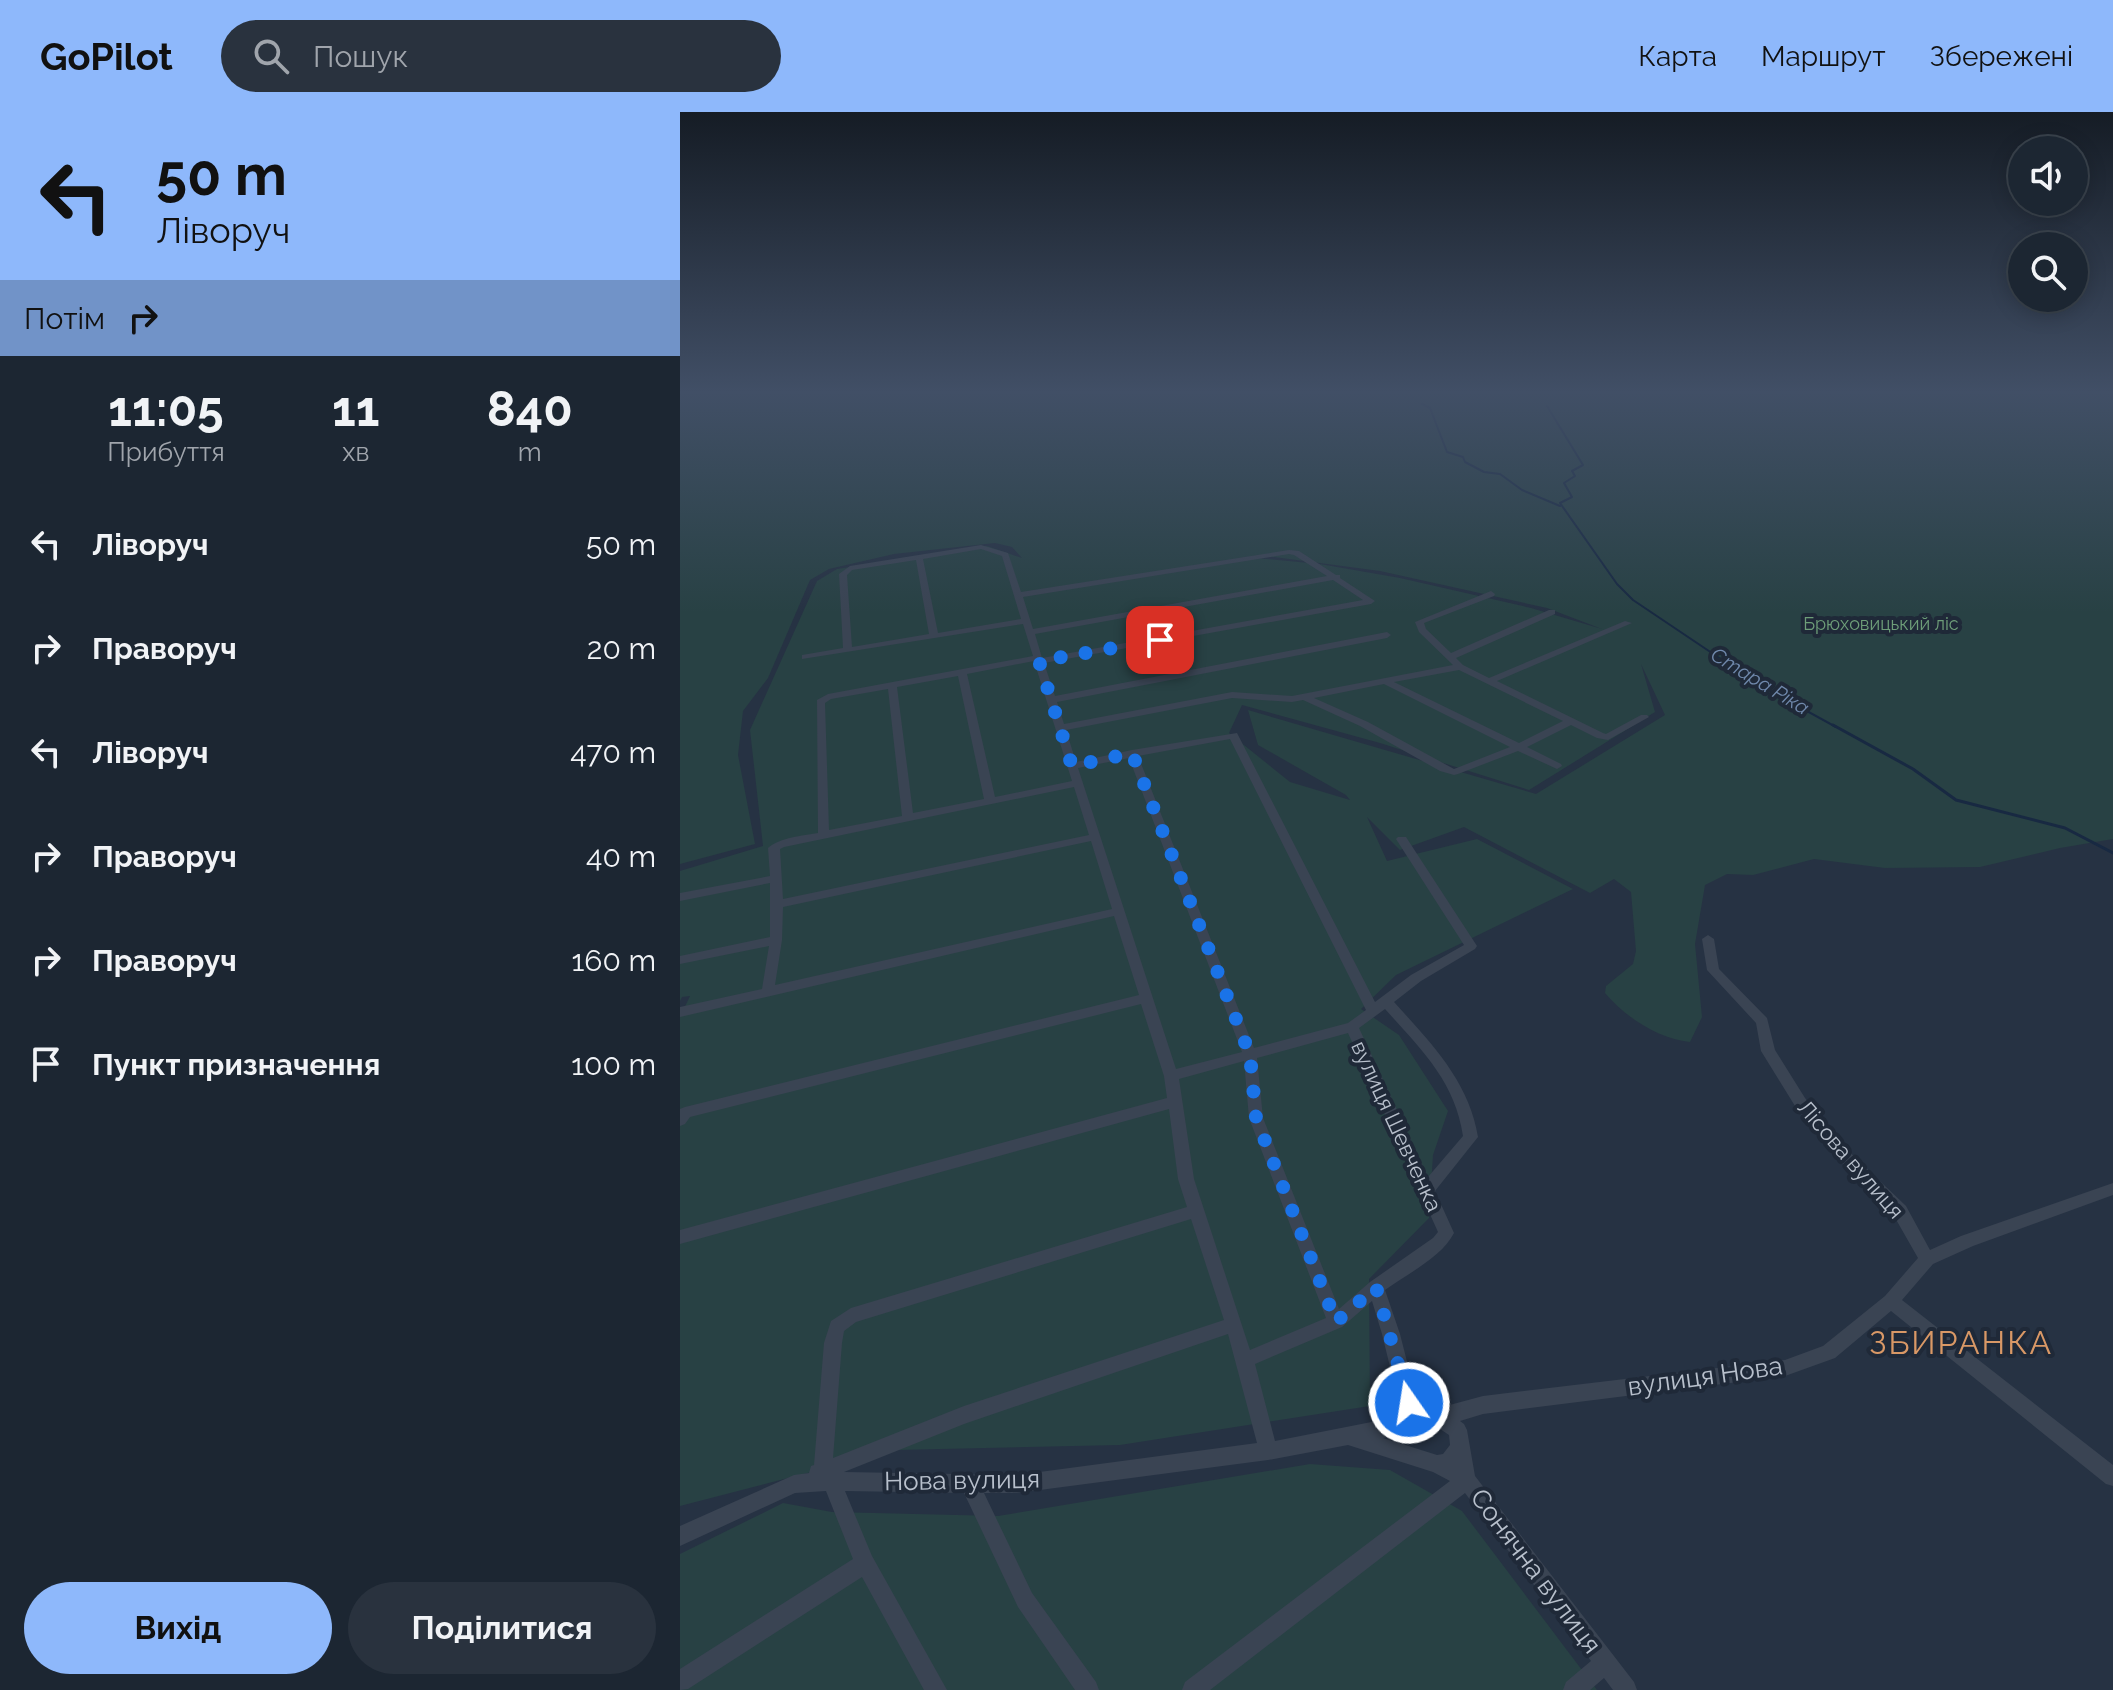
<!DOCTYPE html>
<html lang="uk">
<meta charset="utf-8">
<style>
:root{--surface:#1c2632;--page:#29323e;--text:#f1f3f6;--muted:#a0a5ac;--line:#3a434d;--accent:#8eb8fb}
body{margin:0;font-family:Raleway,sans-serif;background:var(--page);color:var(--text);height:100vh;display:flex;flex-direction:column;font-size:30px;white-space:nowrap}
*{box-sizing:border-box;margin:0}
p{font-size:26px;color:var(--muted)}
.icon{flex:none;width:44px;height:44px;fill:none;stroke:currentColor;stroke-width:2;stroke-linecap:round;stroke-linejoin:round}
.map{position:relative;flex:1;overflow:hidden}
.sheet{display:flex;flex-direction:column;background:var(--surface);width:680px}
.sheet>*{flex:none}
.banner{background:#8eb8fb;color:#111;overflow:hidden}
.tools{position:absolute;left:1328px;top:24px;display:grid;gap:16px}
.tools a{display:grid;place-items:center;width:80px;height:80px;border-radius:50%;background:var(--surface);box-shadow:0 4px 20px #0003,0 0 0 2px var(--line);font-size:40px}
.pin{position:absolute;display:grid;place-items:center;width:68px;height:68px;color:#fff;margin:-34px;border-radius:16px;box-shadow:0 4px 12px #0006}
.me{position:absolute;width:88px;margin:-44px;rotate:347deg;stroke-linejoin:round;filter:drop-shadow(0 0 6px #0008)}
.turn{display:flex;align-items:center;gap:28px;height:168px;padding:0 24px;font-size:36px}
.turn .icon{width:104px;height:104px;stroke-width:2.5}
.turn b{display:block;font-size:56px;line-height:68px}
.then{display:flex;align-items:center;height:76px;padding:0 24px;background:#0003;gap:16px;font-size:30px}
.eta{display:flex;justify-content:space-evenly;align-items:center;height:136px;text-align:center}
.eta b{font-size:48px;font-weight:700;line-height:56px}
.button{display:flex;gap:16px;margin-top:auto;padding:16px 24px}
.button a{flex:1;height:92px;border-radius:48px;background:var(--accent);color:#111;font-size:32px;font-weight:700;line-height:92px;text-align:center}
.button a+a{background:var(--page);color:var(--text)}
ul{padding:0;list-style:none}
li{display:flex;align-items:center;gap:24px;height:104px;padding:0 24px}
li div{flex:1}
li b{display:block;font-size:30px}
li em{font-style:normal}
header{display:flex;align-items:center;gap:48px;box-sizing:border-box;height:112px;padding:0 40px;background:var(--accent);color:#111}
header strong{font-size:38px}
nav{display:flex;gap:44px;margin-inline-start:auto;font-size:28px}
.search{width:560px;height:72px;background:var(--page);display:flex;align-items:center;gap:20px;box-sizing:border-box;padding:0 28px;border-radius:44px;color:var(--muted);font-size:30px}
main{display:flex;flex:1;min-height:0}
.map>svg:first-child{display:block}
.green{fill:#284144;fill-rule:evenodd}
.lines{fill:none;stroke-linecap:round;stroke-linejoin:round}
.stream-far1{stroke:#182942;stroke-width:2}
.stream{stroke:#182942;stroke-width:3}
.minor{fill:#3a4453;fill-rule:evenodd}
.route{stroke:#1a73e8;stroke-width:14;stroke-dasharray:0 25.2}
.labels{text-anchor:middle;stroke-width:8;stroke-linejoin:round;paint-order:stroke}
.far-park-label{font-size:18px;fill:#6e9e79;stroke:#1f2938}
.far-water-label{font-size:20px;font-style:italic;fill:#7089ac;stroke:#1f2938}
.street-label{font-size:22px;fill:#b8c0cc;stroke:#1f2938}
.near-street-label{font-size:26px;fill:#b8c0cc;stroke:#1f2938}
.near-quarter-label{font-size:32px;letter-spacing:2px;fill:#d99866;stroke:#1f2938}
</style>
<header>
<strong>GoPilot</strong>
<div class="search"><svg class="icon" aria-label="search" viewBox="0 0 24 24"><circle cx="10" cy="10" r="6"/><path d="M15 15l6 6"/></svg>Пошук</div>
<nav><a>Карта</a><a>Маршрут</a><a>Збережені</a></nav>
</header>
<main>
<section class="sheet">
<div class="banner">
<div class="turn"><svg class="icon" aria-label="left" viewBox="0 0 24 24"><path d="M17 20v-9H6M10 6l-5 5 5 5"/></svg><div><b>50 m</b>Ліворуч</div></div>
<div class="then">Потім<svg class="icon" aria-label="right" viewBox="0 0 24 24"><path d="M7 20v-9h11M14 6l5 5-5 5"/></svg></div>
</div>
<div class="eta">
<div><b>11:05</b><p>Прибуття</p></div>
<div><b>11</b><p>хв</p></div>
<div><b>840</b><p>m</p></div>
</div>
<ul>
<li><svg class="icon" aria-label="left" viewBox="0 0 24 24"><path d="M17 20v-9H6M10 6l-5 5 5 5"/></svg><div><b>Ліворуч</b></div><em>50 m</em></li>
<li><svg class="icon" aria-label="right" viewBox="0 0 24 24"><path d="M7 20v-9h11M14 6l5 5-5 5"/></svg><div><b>Праворуч</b></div><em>20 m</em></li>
<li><svg class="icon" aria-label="left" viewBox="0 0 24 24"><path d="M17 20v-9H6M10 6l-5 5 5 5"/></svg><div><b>Ліворуч</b></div><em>470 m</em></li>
<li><svg class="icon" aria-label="right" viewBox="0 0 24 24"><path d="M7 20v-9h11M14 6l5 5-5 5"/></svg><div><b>Праворуч</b></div><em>40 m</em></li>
<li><svg class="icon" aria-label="right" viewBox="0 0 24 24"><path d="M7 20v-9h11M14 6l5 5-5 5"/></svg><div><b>Праворуч</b></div><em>160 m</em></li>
<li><svg class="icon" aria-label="arrive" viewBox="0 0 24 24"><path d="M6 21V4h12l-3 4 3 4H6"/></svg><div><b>Пункт призначення</b></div><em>100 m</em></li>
</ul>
<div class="button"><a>Вихід</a><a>Поділитися</a></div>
</section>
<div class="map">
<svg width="1433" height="1578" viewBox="0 0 1433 1578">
<rect width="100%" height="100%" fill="#263243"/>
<path class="green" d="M 0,279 L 1433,279 L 1433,727 L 1380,736 L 1300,755 L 1205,756 L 1134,747 L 1073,763 L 1047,762 L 1025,773 L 1015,832 L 1022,905 L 1010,930 C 979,927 945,905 925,881 L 926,874 L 953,852 L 956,839 L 951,780 L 934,767 L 910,781 L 784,715 L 720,738 L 687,705 L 707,749 L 797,727 L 893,777 L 716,863 L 681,897 L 719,923 L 768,999 L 753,1043 L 749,1106 L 689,1167 L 690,1294 L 440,1333 L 216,1338 L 0,1394 L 0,905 L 10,884 L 2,885 L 0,889 L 0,759 L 83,734 L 70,618 L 137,469 L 157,457 L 307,434 L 342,446 L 332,435 L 315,431 L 214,442 L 149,457 L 130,468 L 88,566 L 63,599 L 58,643 L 75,732 L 0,752 ZM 567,445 L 594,445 L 700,459 L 867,496 L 922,517 L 851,496 L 720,466 L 640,452 ZM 961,552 L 985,603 L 856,682 L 568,598 L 578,633 L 666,683 L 670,688 L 610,670 L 549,621 L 562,593 L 700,631 L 849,678 L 975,600 Z
M 630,1352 L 710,1358 L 782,1399 L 917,1578 L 0,1578 L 0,1442 L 103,1391 L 152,1400 L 318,1404 Z"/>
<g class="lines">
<path class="stream-far1" d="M 742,292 L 750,296 L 767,340 L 783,345 L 785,350 L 804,360 L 820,362 L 842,378 L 880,394
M 867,294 L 903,353 L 892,359 L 895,364 L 884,371 L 892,385 L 880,391 L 937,472 L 953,488 L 1078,572 L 1156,615"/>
<path class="stream" d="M 1153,613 L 1233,657 L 1276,688 L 1385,716 L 1433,741"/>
<path class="minor" d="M 301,433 L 328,441 L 341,480 L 609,438 L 619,439 L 656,463 L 660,463 L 660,466 L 695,489 L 691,492 L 364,551 L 375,584 L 707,520 L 711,523 L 707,526 L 377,590 L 384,612 L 552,580 L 612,584 L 773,553 L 739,520 L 735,510 L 811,479 L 815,482 L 814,484 L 744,511 L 746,517 L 771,541 L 869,498 L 875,498 L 875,502 L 776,546 L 783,553 L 809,566 L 945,509 L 952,511 L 817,569 L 923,621 L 926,622 L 961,603 L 967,603 L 969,605 L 928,628 L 917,626 L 891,613 L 847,635 L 881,652 L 882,654 L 877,657 L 838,639 L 778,662 L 774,663 L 760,659 L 680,614 L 623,588 L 612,590 L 552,586 L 386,618 L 396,650 L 452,638 L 557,621 L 695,890 L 731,863 L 784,833 L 716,727 L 718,725 L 726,725 L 797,834 L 795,837 L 741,869 L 714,890 C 751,931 789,969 798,1025 L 755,1079 L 774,1121 C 762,1145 727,1162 705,1178 L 720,1222 L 740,1301 L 803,1284 L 1105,1248 L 1143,1234 L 1205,1184 L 1238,1146 L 1214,1104 L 1149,1038 L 1115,994 L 1081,939 L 1076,911 L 1027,858 L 1022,827 L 1028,823 L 1034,827 L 1039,857 L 1087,906 L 1095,938 L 1125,986 L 1159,1030 L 1226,1094 L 1250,1138 L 1281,1124 L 1433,1071 L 1433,1083 L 1293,1134 L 1253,1152 L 1222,1188 L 1433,1353 L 1433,1374 L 1426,1372 L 1211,1199 L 1155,1246 L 1105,1264 L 803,1302 L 780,1309 L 784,1312 L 787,1318 L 795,1364 L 954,1570 L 957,1578 L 933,1578 L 924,1566 L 910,1578 L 883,1578 L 886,1570 L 911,1549 L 785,1381 L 530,1578 L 502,1578 L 505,1570 L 770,1369 L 753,1360 L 668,1333 L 588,1348 L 337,1381 L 304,1381 L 352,1481 L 416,1570 L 419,1578 L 395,1578 L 338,1495 L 284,1381 L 165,1379 L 192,1444 L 267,1578 L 244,1578 L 182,1465 L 8,1577 L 0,1578 L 0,1557 L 173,1447 L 146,1379 L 115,1381 L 0,1434 L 0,1414 L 114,1363 L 129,1361 L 131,1354 L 134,1353 L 144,1231 L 151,1209 L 171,1196 L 507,1095 L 498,1067 L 489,997 L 0,1132 L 0,1118 L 487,986 L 484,964 L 461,892 L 10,1005 L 5,1012 L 0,1014 L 0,997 L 5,995 L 459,883 L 434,804 L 0,905 L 0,895 L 82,877 L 89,834 L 0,852 L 0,844 L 90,825 L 90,771 L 0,789 L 0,781 L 90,764 L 88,736 C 101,725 122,724 138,721 L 137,588 L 148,582 L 353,544 L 343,512 L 122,547 L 122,543 L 163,536 L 159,462 L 170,454 ZM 301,437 L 322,444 L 341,507 L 258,521 L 243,447 ZM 609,442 L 614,443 L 647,464 L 353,517 L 343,485 ZM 236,448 L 249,522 L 172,535 L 167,463 L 172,458 ZM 653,468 L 683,488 L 362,546 L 355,522 ZM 354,549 L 392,669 L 315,685 L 287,562 ZM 779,558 L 883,609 L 839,631 L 714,570 ZM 278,564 L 304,687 L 233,701 L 217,575 ZM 704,572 L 830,635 L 774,657 L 688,610 L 634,586 ZM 208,577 L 222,704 L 149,718 L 145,591 L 151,587 ZM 550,627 L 686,898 L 668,911 L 574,936 L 458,644 ZM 449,646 L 562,940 L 496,957 L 398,656 ZM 394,675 L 409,723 L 103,787 L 100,737 L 104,735 ZM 411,729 L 432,797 L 95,873 L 102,828 L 103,795 ZM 705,897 C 740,936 775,969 783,1024 L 748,1065 L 679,916 ZM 668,921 L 758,1120 L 753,1126 L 690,1170 L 659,1197 L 583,1006 L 577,946 ZM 564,949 L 569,1006 L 646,1206 L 570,1238 L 514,1067 L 499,967 ZM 511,1107 L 544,1208 L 284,1294 L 153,1346 L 162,1231 L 164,1219 L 176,1210 ZM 692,1189 L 702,1222 L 722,1304 L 595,1329 L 575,1252 L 662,1215 ZM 548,1222 L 577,1331 L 337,1363 L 164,1360 L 284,1312 ZM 757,1315 L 769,1323 L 770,1333 L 763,1342 L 757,1343 L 703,1326 Z"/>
</g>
<linearGradient id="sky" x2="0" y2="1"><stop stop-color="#151c25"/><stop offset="0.56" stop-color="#414f66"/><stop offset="1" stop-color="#414f66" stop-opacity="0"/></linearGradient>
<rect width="1433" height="500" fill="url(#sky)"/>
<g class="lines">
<path class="route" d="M 480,528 L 359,549 L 392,654 L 452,641 L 570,943 L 576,1006 L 656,1210 L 696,1175 L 729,1291"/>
</g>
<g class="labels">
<g class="far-park-label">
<text x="1201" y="518">Брюховицький ліс</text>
</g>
<g class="far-water-label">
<text transform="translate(1080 569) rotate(31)" y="7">Стара Ріка</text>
</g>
<g class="street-label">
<text transform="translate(717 1014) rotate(65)" y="8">вулиця Шевченка</text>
<text transform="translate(1171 1047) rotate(49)" y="8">Лісова вулиця</text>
</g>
<g class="near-street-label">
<text transform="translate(1025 1264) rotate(-8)" y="9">вулиця Нова</text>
<text transform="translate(282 1368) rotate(-1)" y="9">Нова вулиця</text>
<text transform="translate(856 1459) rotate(53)" y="9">Сонячна вулиця</text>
</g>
<g class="near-quarter-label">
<text x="1281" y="1242">ЗБИРАНКА</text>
</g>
</g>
</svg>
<div class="tools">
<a><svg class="icon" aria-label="sound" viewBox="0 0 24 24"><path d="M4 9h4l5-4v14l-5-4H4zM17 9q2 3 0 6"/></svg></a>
<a><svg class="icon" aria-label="search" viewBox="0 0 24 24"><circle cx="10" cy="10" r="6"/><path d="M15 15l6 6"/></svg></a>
</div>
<div class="pin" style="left:480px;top:528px;background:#d93025"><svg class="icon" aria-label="arrive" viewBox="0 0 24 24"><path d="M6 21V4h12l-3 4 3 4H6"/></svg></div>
<svg class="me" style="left:729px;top:1291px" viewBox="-20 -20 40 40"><circle r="17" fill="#1a73e8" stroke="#fff" stroke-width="3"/><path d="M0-11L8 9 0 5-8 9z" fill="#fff"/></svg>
</div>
</main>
